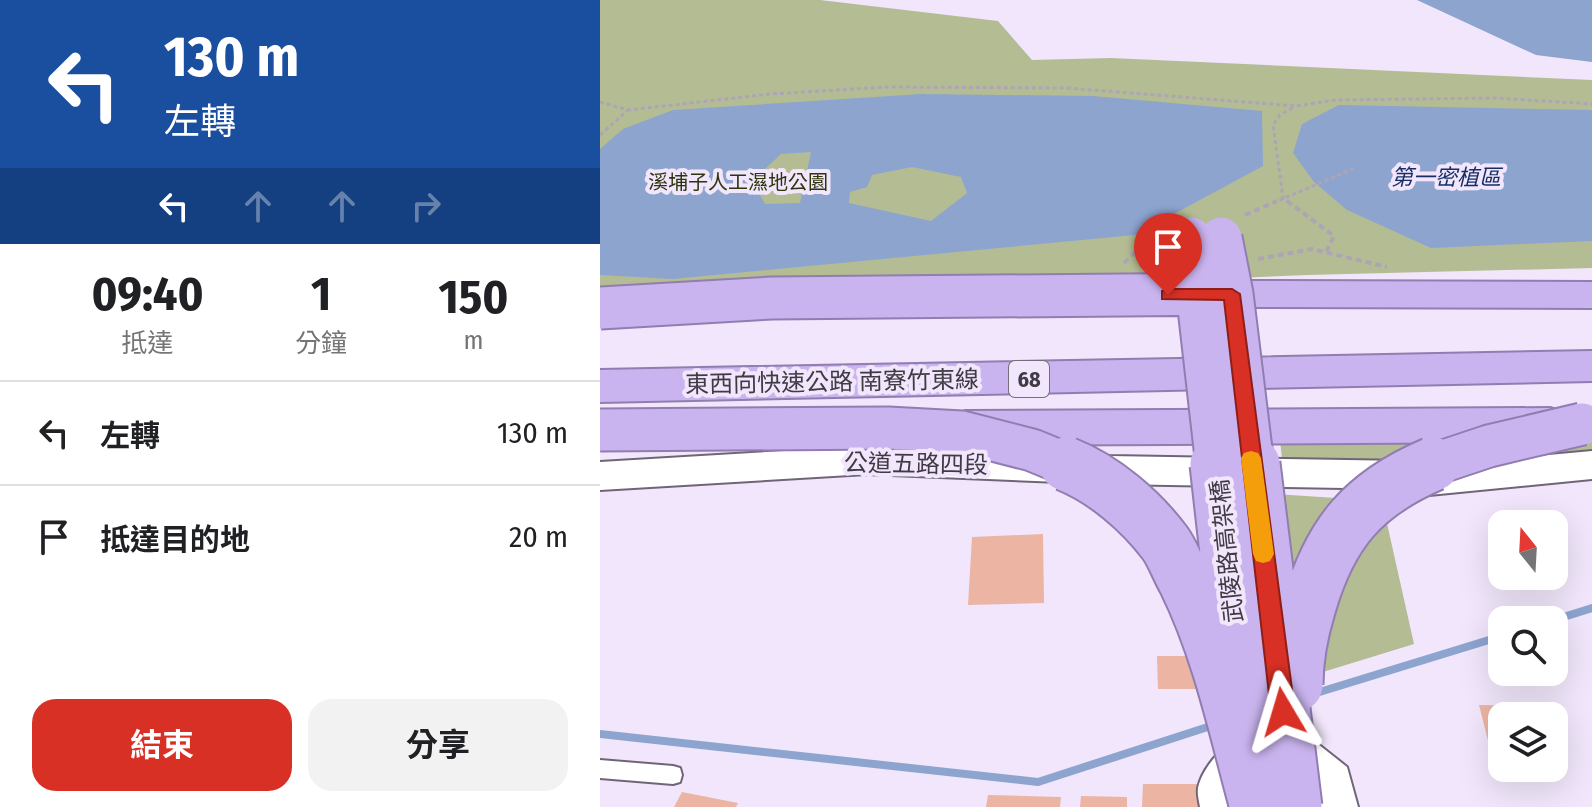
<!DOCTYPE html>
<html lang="zh-TW">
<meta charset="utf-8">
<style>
:root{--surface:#fff;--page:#f2f2f2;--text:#202124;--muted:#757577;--line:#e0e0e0;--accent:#d93025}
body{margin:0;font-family:"Fira Sans Condensed","Noto Sans TC",sans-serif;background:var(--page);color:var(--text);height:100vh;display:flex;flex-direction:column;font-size:30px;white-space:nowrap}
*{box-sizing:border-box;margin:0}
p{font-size:26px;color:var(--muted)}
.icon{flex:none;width:44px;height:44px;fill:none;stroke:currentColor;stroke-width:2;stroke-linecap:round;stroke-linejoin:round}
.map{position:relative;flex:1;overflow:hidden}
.details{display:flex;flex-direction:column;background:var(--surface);width:600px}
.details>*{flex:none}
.banner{background:#1a4fa0;color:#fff;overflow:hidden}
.needle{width:52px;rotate:342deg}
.fabs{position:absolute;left:888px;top:510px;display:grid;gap:16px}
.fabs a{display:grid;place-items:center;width:80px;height:80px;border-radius:16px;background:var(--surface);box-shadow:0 8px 32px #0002;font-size:40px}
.pin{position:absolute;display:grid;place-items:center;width:68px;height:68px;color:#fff;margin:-82px -34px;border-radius:50% 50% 50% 0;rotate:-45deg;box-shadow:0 0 8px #0007}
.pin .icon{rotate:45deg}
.me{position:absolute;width:88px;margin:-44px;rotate:353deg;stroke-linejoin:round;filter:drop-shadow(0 0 6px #0008)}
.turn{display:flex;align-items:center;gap:28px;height:168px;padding:0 32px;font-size:36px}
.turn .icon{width:104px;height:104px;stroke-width:2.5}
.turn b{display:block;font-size:56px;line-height:68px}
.lanes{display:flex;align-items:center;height:76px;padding:0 32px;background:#0003;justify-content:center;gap:40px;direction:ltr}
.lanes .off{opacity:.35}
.eta{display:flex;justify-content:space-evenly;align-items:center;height:136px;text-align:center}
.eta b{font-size:48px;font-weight:700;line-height:56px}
.button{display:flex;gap:16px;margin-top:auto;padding:16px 32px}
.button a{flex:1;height:92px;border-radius:24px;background:var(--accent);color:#fff;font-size:32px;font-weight:700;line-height:92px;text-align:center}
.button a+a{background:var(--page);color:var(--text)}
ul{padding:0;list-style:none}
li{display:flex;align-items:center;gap:24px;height:104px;padding:0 32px;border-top:2px solid var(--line)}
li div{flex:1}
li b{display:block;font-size:30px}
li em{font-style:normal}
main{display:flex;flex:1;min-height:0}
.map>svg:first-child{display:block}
.green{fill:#b4bc94}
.water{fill:#8da4cf;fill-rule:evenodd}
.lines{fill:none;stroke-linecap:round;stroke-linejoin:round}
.stream{stroke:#8da4cf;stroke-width:8}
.building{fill:#ebb4a3}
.service-casing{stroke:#6f6577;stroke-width:4}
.tertiary-casing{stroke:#6f6577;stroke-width:4}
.trunk-casing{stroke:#917db0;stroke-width:4}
.path-far1{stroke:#ada5b5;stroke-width:3;stroke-dasharray:4 3;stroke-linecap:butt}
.path{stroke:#ada5b5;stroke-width:4;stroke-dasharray:6 4;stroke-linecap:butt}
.service{fill:#fff;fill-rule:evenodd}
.tertiary{fill:#fff;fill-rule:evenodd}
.trunk{fill:#cab4ef;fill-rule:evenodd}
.trunk-bridge-far1-casing{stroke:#917db0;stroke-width:45;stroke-linecap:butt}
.trunk-bridge-casing{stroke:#917db0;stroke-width:57;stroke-linecap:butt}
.trunk-bridge-far1{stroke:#cab4ef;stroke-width:41}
.trunk-bridge{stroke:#cab4ef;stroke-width:53}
.route{fill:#d93025;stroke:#8d1f18;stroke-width:2}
.slow{fill:#f59e0b}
.labels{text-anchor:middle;stroke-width:8;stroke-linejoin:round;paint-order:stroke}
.far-park-label{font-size:20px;fill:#2e340c;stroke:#f1e6fb}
.far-water-label{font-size:22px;font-style:italic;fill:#162e64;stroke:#f1e6fb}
.shield{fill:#f1e6fb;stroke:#746e7a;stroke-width:2}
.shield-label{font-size:22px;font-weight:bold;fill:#3f3a43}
.street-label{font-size:24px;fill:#3f3a43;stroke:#f1e6fb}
</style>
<main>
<section class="details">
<div class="banner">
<div class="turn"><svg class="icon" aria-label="left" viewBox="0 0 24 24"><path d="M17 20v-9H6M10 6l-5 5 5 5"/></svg><div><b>130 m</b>左轉</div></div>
<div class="lanes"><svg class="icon" aria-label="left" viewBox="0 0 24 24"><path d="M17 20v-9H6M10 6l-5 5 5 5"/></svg><svg class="icon off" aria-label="ahead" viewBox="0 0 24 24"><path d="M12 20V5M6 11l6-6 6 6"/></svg><svg class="icon off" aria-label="ahead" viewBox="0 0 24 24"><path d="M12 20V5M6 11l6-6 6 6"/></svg><svg class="icon off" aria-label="right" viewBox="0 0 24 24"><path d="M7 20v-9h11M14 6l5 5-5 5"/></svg></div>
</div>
<div class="eta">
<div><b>09:40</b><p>抵達</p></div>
<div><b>1</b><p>分鐘</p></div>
<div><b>150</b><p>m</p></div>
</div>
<ul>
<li><svg class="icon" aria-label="left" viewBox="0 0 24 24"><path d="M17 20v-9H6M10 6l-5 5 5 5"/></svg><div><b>左轉</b></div><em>130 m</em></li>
<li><svg class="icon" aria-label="arrive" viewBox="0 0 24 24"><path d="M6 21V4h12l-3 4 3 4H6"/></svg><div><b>抵達目的地</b></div><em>20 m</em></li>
</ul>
<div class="button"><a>結束</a><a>分享</a></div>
</section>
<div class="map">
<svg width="992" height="807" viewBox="0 0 992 807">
<rect width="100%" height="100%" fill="#f1e6fb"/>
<path class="green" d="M 0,0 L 220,0 L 398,21 L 432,60 L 511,58 L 992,80 L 992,268 L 707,275 L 0,303 Z
M 992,409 L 992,457 L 683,467 L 679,431 Z
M 675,494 L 782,501 L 814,644 L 697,680 Z"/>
<path class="water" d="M 817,0 L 992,0 L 992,62 L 936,55 Z
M 321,94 L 493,96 L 662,111 L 663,166 L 535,235 L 73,279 L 0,275 L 0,149 L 23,129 L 73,110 ZM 211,152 L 200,203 L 165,204 L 152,181 L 181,154 ZM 312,167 L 361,177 L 367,193 L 331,221 L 249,203 L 250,192 L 267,187 L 272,175 Z
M 739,105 L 992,110 L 992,241 L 831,248 L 747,210 L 714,182 L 693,153 L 702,124 Z"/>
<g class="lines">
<path class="stream" d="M 954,620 L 992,608
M 713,694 L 902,636
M 0,734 L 438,782 L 617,724"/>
</g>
<path class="building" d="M 443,534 L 444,603 L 368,605 L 372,537 Z
M 557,656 L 603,656 L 606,689 L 558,689 Z
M 879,705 L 939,706 L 942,716 L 902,716 L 902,768 L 935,768 L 938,780 L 898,780 Z
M 543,784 L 605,784 L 606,807 L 542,807 Z
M 82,792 L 138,803 L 136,807 L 74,807 Z
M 388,795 L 461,797 L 460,807 L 386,807 Z
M 481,796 L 527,797 L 527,807 L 480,807 Z"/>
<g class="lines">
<defs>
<path id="service" d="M 0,760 L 73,766 L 80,768 L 82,775 L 80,782 L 73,784 L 0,778 Z"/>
<path id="tertiary" d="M 267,446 L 510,456 L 807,461 L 821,467 L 992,451 L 992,479 L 819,496 L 805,489 L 510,484 L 267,474 L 0,490 L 0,462 Z
M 683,722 L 699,729 L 747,767 L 758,807 L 712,807 L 710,795 L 670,761 L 645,795 L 646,807 L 600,807 C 599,801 597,794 598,788 C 603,764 631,737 652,728 L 665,734 L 667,729 Z"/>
<path id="trunk" d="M 632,281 L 992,282 L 992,308 L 632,307 L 618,303 L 612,294 L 618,285 Z
M 992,351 L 992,381 L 0,402 L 0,370 Z
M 950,408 L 966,413 L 972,425 L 966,437 L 950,442 L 366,445 L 350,440 L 343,428 L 350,416 L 366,411 Z"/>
</defs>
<use href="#service" class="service-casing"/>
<use href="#tertiary" class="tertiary-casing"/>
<use href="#trunk" class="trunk-casing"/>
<path class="path-far1" d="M 0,102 L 28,110 L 170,94 L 288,87 L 467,88 L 696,106 L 735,100 L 896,98 L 992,104
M 0,135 L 28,110
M 673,203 L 755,168
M 690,203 L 683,198 L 673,125 L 680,115 L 694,107"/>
<path class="path" d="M 687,201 L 734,236 L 726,252
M 645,215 L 677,201
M 658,259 L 712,249 L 787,267
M 524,263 L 543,245 L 559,240"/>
<use href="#service" class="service"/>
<use href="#tertiary" class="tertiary"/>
<use href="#trunk" class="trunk"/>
<defs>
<path id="trunk-bridge-far1" d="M 591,238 L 617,466
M 621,238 L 632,294 L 653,466
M 0,308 L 172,298 L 632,294
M 0,430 L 288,428 L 362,432 L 432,450 L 471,466
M 829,466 L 889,446 L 982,424"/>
<path id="trunk-bridge" d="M 466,464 C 504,479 541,511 565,543 C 573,554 578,569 585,581 C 620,652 636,731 657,807
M 617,464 L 642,686
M 653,464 L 695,807
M 696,685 C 696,658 701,632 709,606 C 730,533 763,494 833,464"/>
</defs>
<use href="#trunk-bridge-far1" class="trunk-bridge-far1-casing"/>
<use href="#trunk-bridge" class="trunk-bridge-casing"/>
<use href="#trunk-bridge-far1" class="trunk-bridge-far1"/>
<use href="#trunk-bridge" class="trunk-bridge"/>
</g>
<path class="route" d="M 568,289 L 632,289 L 640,294 L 695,712 L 691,720 L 683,723 L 675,720 L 671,712 L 624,300 L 562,299 L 562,291 Z"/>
<path class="slow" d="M 651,451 L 658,453 L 661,458 L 674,554 L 670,561 L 663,563 L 656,561 L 653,554 L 641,458 L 644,453 Z"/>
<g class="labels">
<g class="far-park-label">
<text x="138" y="189">溪埔子人工濕地公園</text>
</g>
<g class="far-water-label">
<text x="846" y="185">第一密植區</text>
</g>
<rect class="shield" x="409" y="361" width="40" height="36" rx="6"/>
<g class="shield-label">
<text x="429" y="387">68</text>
</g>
<g class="street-label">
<text transform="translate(232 382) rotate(-1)" y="8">東西向快速公路 南寮竹東線</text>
<text transform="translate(316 464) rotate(1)" y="8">公道五路四段</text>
<text transform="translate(627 551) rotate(-96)" y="8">武陵路高架橋</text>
</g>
</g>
</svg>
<div class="fabs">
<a><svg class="needle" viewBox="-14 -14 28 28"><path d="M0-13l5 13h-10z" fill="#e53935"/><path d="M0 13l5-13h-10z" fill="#757577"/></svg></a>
<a><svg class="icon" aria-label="search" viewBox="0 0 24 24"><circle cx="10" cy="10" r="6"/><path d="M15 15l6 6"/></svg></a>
<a><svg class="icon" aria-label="layers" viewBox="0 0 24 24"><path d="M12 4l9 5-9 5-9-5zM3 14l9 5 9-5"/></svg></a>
</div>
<div class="pin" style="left:568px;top:295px;background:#d93025"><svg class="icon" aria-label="arrive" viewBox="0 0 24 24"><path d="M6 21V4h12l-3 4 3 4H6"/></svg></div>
<svg class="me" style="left:683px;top:712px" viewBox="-20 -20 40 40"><path d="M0-17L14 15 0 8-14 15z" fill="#d93025" stroke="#fff" stroke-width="4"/></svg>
</div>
</main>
